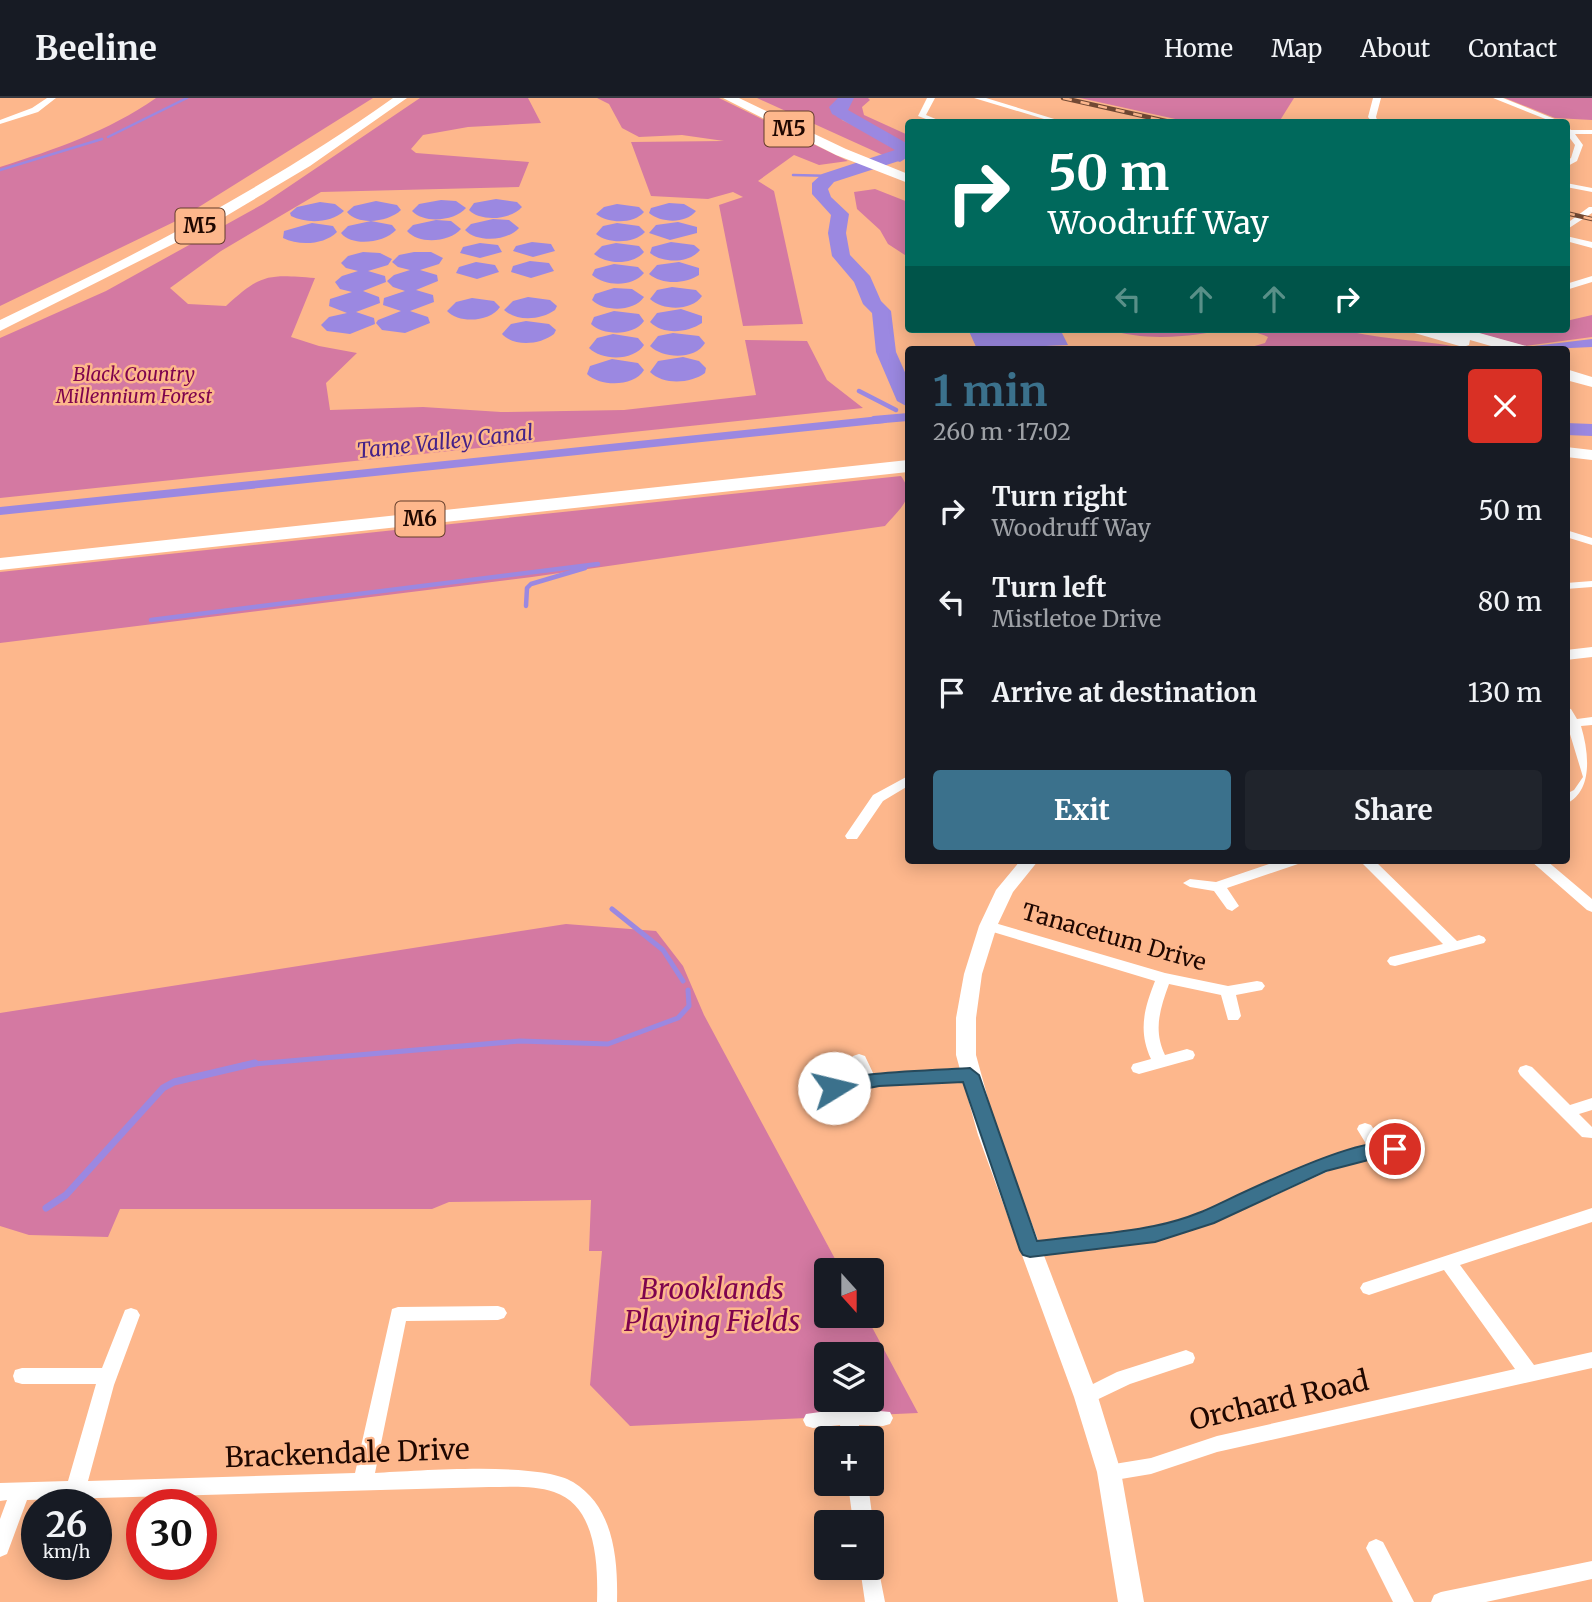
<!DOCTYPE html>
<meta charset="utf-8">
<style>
:root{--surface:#171b24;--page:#20242c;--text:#f1f3f6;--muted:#9ea1a6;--line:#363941;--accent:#3b718c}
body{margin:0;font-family:Merriweather,serif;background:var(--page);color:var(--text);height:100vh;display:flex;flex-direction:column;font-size:26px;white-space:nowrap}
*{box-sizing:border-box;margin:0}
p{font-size:23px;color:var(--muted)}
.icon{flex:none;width:38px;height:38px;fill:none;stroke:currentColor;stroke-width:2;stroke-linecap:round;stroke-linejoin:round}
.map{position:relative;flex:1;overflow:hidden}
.panel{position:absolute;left:905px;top:248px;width:665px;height:518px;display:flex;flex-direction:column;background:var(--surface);border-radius:7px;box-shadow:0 4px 18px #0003}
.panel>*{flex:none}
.hud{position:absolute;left:905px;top:21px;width:665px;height:214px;border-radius:7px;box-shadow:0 4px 18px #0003;background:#00695c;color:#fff;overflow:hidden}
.needle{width:46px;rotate:159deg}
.fabs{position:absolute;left:814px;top:1160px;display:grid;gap:14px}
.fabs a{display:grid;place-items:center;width:70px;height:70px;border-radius:7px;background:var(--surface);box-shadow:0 4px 18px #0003;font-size:35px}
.speed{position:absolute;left:21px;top:1391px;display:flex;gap:14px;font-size:35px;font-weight:700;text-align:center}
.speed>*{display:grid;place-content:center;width:91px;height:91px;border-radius:50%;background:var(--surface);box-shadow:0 4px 18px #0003;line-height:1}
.speed small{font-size:18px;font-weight:400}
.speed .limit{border:10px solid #d22;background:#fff;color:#111}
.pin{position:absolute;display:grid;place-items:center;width:60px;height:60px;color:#fff;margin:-30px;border:4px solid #fff;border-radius:50%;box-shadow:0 2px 7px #0007}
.me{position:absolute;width:77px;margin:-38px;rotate:81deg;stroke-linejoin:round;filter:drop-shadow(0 0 5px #0008)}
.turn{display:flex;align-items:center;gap:24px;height:147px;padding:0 28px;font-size:32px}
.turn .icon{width:91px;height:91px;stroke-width:2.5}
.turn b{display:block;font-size:49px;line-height:60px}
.lanes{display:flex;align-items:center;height:66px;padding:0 28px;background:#0003;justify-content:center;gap:35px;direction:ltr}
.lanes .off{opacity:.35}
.round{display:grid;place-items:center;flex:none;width:74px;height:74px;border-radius:7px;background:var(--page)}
.head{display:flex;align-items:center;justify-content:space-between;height:119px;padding:0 28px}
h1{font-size:42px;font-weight:700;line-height:52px;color:var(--accent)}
.primary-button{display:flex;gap:14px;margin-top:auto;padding:14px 28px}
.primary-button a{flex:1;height:80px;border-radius:7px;background:var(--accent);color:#fff;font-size:28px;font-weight:700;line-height:80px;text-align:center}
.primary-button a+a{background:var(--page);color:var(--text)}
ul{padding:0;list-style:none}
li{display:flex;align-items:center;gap:21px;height:91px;padding:0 28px}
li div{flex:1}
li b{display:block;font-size:26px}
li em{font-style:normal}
header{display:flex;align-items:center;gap:42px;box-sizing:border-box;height:98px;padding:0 35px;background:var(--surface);border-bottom:2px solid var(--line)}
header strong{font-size:33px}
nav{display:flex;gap:38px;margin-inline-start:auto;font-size:24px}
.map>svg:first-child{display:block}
.green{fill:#d479a2;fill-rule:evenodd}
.water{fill:#9b88e1}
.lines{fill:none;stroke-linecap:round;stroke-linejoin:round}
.stream-far3{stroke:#9b88e1;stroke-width:2.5}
.stream-far2{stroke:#9b88e1;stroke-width:4.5}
.stream-far1{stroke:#9b88e1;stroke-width:5}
.stream{stroke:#9b88e1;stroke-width:7}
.canal{fill:#9b88e1;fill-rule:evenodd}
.river{fill:#9b88e1;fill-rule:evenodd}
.minor{fill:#fff;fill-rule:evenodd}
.tertiary{fill:#fff;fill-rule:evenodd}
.motorway{fill:#fff;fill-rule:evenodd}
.rail-casing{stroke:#724934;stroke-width:4.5}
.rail{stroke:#fdb78c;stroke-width:2.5;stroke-dasharray:9;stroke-linecap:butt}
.route{fill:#3b718c;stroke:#26495b;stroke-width:2}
.labels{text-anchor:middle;stroke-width:5;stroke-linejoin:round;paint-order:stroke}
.far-park-label{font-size:19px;font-style:italic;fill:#7e034e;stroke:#fdb78c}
.shield{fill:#fdb78c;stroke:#623c2a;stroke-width:2}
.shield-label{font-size:21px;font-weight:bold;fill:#1f0700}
.far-water-label{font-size:21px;font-style:italic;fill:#452289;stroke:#fdb78c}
.street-label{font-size:23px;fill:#1f0700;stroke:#fdb78c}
.near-park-label{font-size:28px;font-style:italic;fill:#7e034e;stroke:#fdb78c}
.near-street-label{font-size:28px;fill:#1f0700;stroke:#fdb78c}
</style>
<header>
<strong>Beeline</strong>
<nav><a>Home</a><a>Map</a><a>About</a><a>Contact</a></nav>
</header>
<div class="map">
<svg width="1592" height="1504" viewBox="0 0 1592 1504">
<rect width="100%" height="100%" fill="#fdb78c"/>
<path class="green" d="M 156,0 L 373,0 L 178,122 L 0,208 L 0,69 C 56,51 107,34 156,0 Z
M 420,0 L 528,0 L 541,25 L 468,29 L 423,37 L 411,51 L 416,55 L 529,64 L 519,89 L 321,94 L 221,153 L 170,190 L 188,206 L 226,208 C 261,176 267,176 315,180 L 291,239 L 319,248 L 357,255 L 326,285 L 330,312 L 423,309 L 501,314 L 624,312 L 756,297 L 745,242 L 807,243 L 827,282 L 863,310 L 0,400 L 0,240 L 106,193 L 263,106 Z
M 597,0 L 719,0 L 848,63 L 819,67 L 794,57 L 758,83 L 774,93 L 803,226 L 743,228 L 719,107 L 743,99 L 733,94 L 708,101 L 651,98 L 631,44 L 724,43 L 682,37 L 639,39 L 622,30 L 609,6 Z
M 757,0 L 838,0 L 842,22 L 899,49 L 898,54 L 887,59 Z
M 851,0 L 868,0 L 870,2 L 862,9 L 864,17 L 908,37 L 908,46 L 851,19 L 846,14 Z
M 1080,0 L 1294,0 L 1279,24 L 1189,24 Z
M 1505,0 L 1592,0 L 1592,22 L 1555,20 Z
M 875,91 L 908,104 L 908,159 L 888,146 L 880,132 L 857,111 L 854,94 Z
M 1592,217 L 1592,239 L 1525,248 L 1463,231 L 1566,231 L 1566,223 Z
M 1107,231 L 1341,231 C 1383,243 1427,241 1471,252 L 1241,252 L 1265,245 L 1268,239 C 1242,226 1209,236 1182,238 C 1156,240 1131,239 1107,231 Z
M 901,378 C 917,400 899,411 885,428 L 532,479 L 0,545 L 0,474 Z
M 566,826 L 656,833 L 683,868 L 704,917 L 841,1172 L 826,1172 L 826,1218 L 866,1218 L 918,1315 L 630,1328 L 590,1287 L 602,1153 L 589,1153 L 591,1102 L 449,1104 L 432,1111 L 120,1111 L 108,1139 L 29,1137 L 0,1128 L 0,915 ZM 826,1256 L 872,1256 L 872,1302 L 826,1302 Z"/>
<path class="water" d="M 838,0 L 852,1 L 846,14 L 851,19 L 908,46 L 908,59 L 900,64 L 887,59 L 898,54 L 899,49 L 832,16 L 829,9 Z
M 496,101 L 517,104 L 522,109 C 511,122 480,124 469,112 L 474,105 Z
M 441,102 L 456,103 L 466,110 C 455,123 424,126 412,113 L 419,106 Z
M 376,103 L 397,107 L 401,112 C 389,124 358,128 347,114 L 354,108 Z
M 320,104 L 335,106 L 344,113 C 331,125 307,126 291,118 L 290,115 L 297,109 Z
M 669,105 L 684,106 L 696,113 C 686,126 661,125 649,115 L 651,110 Z
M 617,106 L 639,109 L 644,114 C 634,126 609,126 596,116 L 604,109 Z
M 493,121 L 509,122 L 519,130 C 508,143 477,145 465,132 L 471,126 Z
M 436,122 L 451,123 L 461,131 C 450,144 419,147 407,133 L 413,127 Z
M 371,123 L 392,127 L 396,132 C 384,145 352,149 341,135 L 348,128 Z
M 678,124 L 697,129 L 697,135 L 670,142 L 649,135 L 656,127 Z
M 312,125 L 333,128 L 337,134 C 324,147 299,148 283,140 L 284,133 Z
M 617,125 L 639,128 L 645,134 C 634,146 608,146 596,136 L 603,128 Z
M 532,144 L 551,146 L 555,153 L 533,159 L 513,153 L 516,148 Z
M 671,144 L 694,147 L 700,152 C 689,166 662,165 650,155 L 652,149 Z
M 480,145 L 498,147 L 502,154 L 480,160 L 460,155 L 463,149 Z
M 616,145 L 639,148 L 644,154 C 633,167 607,167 594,156 L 602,148 Z
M 363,154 L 380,155 L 392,161 L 388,167 L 368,173 L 385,178 L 386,184 L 363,193 L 379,199 L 380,205 L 356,214 L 374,220 L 375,226 L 350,236 L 327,233 L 321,227 L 329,219 L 347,215 L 329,208 L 330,201 L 352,194 L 340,191 L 335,184 L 342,178 L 358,173 L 346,170 L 341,165 L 348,158 Z
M 414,154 L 431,154 L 443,160 L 439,166 L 420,172 L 437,177 L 438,183 L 416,192 L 433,197 L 434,204 L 410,213 L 428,219 L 430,225 L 405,235 L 382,232 L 376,225 L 378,222 L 401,213 L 383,207 L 384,200 L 405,193 L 393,189 L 387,183 L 394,177 L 410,172 L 398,169 L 392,164 L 399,157 Z
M 530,163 L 549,165 L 554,173 L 531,180 L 511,174 L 513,168 Z
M 476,164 L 495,167 L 499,174 L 477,181 L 456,175 L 459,169 Z
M 679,164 L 699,170 L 699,177 C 685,186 662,187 649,176 L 657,167 Z
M 614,166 L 638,169 L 644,175 C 633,189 606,189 592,177 L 595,171 Z
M 672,189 L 696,192 L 702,198 C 692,213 663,213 650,201 L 657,192 Z
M 614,190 L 632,191 L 644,199 C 634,214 604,214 592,202 L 595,196 Z
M 528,199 L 550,202 L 557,208 L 555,212 C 541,222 517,224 504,212 L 513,203 Z
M 472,200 L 494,203 L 500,209 C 490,224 459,226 447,213 L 456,204 Z
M 681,211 L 702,218 L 702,225 C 687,235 663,237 650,224 L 657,215 Z
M 614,213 L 639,216 L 644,223 C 634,238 603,238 591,226 L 594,219 Z
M 526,223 L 549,226 L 556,232 L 554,236 C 540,247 514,249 502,236 L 511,226 Z
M 968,231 L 1060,231 L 1068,247 L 977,251 Z
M 673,235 L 699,238 L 705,245 C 695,262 663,261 650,248 L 658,238 Z
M 613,236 L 638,240 L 644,247 C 634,263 602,263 589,250 L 597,240 Z
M 683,259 L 699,263 L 706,270 L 705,275 C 690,286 663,287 650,274 L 658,263 Z
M 612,261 L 638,265 L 644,272 C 634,289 600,289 587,276 L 590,268 Z
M 880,318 L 895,320 L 885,325 L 0,417 L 0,409 Z"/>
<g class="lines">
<path class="stream-far3" d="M 108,39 L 187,0
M 0,72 L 102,41
M 793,77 L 834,78"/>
<path class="stream-far2" d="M 859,293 L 896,312
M 526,508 L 527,490 L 531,486 L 585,470
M 151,522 L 598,466"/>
<path class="stream-far1" d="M 612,811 L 663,852 L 683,883
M 243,967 L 520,943 L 608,946 L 678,920 L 689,908 L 688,892"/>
<path class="stream" d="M 46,1110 L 66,1097 L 163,990 L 174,984 L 255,965"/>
<path class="canal" d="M 1592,241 L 1592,249 L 1528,252 L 1534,248 Z
M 908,315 L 908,323 L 873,326 L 867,322 L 873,318 Z"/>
<path class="river" d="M 838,0 L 854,0 L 848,12 L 908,46 L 908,57 L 902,62 L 834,84 L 828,91 L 831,99 L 849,116 L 846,135 L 850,157 L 870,178 L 881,203 L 891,213 L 896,254 L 908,281 L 908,309 L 897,303 L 876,254 L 872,215 L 863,206 L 854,184 L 832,158 L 828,135 L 831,117 L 812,96 L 812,85 L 822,76 L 895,52 L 837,19 L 831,10 Z
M 1566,325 L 1592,326 L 1592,338 L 1566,337 Z"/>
<path class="minor" d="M 47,0 L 56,0 L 38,14 L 0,26 L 0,22 L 32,10 Z
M 927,0 L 935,0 L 926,17 L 943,24 L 934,24 L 918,18 Z
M 974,0 L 986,0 L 1064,24 L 1054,24 Z
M 1373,0 L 1381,0 L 1376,19 L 1378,24 L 1372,24 L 1368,19 Z
M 1493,0 L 1503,0 L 1562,24 L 1553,24 Z
M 1566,28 L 1571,32 L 1592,32 L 1592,36 L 1575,36 L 1583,47 L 1577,63 L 1566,69 L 1566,63 L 1571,60 L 1575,47 L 1566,35 Z
M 1566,85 L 1592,90 L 1592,94 L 1566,89 Z
M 1589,109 L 1592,109 L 1592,115 L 1566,132 L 1566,126 Z
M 1566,138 L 1592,144 L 1592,150 L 1566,143 Z
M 1592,178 L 1592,184 L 1566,192 L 1566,186 Z
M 1566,432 L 1592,440 L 1592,447 L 1566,439 Z
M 1592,483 L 1592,489 L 1566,491 L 1566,485 Z
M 1566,610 L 1571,611 L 1577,621 L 1592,619 L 1592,627 L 1581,628 C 1590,658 1592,694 1566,706 L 1566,696 L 1574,692 L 1583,679 L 1566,623 Z
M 908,678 L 908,688 L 883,703 L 857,741 L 847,741 L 845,738 L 873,697 Z
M 1278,763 L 1300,763 L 1298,766 L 1227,790 L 1239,808 L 1232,813 L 1227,811 L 1214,793 L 1190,789 L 1183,785 L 1190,781 L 1216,784 Z
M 1360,763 L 1375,763 L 1457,843 L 1479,837 L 1484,839 L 1486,842 L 1484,845 L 1395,868 L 1390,867 L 1387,863 L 1390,859 L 1443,846 Z
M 1531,763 L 1547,763 L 1592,801 L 1592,814 L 1587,812 Z
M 988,823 L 1165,875 L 1228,888 L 1257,883 L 1262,884 L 1265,888 L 1262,892 L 1236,897 L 1241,918 L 1238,922 L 1228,922 L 1221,897 L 1169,886 C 1160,911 1153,932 1165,957 L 1187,951 L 1193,953 L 1195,957 L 1193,961 L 1139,976 L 1133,974 L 1131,970 L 1133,966 L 1151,961 C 1138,933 1144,911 1155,883 L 983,831 L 981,828 L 983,825 Z
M 859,956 L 865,958 L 874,977 L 970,971 L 976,973 L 978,977 L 976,981 L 970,983 L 879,988 L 834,996 L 828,994 L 826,990 L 828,986 L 859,980 L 851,962 L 853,958 Z
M 1526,967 L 1532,969 L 1570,1007 L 1592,1000 L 1592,1012 L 1579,1016 L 1592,1029 L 1592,1040 L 1582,1039 L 1520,977 L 1518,973 L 1520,969 Z
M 1365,1025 L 1371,1027 L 1384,1046 L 1405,1044 L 1411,1046 L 1413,1050 L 1411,1054 L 1376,1060 L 1331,1072 L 1236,1115 L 1183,1133 L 1118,1147 L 1030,1159 L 1024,1157 L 1021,1152 L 1024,1147 L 1030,1145 C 1086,1138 1145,1134 1199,1115 C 1256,1095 1308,1063 1368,1049 L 1357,1031 L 1359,1027 Z
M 1592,1110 L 1592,1124 L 1460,1167 L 1534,1267 L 1592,1254 L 1592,1270 L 1217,1354 L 1151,1376 L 1109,1383 L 1102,1380 L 1099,1374 L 1102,1368 L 1151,1360 L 1217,1338 L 1515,1271 L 1444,1172 L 1369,1197 L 1363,1195 L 1360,1190 L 1363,1185 Z
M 498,1208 L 504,1210 L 507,1215 L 504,1220 L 498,1222 L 406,1223 L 375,1375 C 419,1373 539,1363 573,1384 C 614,1409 618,1461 617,1504 L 597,1504 C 598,1468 597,1408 554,1394 C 534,1387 510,1389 489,1389 L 27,1402 L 7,1456 L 0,1459 L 0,1421 L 7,1402 L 0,1403 L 0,1385 L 68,1383 L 96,1286 L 22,1286 L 15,1284 L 13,1278 L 15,1272 L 22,1270 L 102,1270 L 125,1212 L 131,1210 L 137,1212 L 140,1217 L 114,1287 L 88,1383 L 355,1375 L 392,1211 L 398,1209 Z
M 1186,1252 L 1193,1255 L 1195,1260 L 1193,1265 L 1130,1286 L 1086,1307 L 1079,1305 L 1076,1299 L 1079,1293 L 1117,1274 Z
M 848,1310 L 890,1314 L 893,1320 L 890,1326 L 883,1328 L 859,1327 L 860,1340 L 842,1340 L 840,1327 L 813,1330 L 806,1328 L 803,1322 L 806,1316 Z
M 848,1386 L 868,1386 L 873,1424 L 872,1427 L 872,1424 L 853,1424 Z
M 1376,1441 L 1383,1444 L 1414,1504 L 1393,1504 L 1366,1450 L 1369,1444 Z
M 872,1461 L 877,1463 L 885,1504 L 865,1504 L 860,1470 L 872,1470 Z
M 1592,1463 L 1592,1481 L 1486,1504 L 1431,1504 L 1434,1497 L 1441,1494 Z"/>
<path class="tertiary" d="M 1592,549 L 1592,559 L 1566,562 L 1566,552 Z
M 1020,763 L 1038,763 L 1013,794 L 997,828 L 982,876 L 976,920 L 976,957 L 998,1037 L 1098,1299 L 1121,1374 L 1144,1504 L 1118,1504 L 1097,1374 L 1074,1299 L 978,1037 L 956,957 L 956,920 L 964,876 L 979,828 L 996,792 Z"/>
<path class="motorway" d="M 393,0 L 407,0 L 310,68 L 211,127 L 0,233 L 0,222 C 137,157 269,88 393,0 Z
M 723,0 L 739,0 L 846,51 L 908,76 L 908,85 L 836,57 Z
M 1409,231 L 1465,231 L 1530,249 L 1532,252 L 1505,252 L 1470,242 L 1469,247 L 1463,249 L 1411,234 Z
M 1566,271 L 1592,279 L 1592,289 L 1566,282 Z
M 1566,349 L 1592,352 L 1592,362 L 1566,359 Z
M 908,362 L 908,374 L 0,472 L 0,460 Z"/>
<defs>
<path id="rail" d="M 1063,0 L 1170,24
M 1566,115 L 1592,121"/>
</defs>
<use href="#rail" class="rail-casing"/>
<use href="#rail" class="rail"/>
</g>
<path class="route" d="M 970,970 L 979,977 L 1037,1143 C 1076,1138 1116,1136 1154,1128 C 1170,1125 1186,1120 1201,1114 C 1228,1103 1387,1020 1404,1051 L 1395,1058 L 1380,1059 L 1326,1073 L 1214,1125 L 1155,1144 L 1030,1159 L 1023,1157 L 1020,1152 L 963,984 L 879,988 L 834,997 L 825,990 C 835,973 946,972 970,970 Z"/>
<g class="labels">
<g class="far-park-label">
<text x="134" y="283">Black Country<tspan x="134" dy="22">Millennium Forest</tspan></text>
</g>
<g class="shield">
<rect x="764.5" y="13.5" width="49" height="35" rx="5"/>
<rect x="175.5" y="110.5" width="49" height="35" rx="5"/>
<rect x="395.5" y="403.5" width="49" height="35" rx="5"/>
</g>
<g class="shield-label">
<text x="789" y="38">M5</text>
<text x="200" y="135">M5</text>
<text x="420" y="428">M6</text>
</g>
<g class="far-water-label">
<text transform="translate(445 344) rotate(-6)" y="7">Tame Valley Canal</text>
</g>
<g class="street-label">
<text transform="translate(1114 839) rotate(16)" y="8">Tanacetum Drive</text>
</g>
<g class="near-park-label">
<text x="712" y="1201">Brooklands<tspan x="712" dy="32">Playing Fields</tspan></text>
</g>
<g class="near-street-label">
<text transform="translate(1279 1302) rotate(-13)" y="10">Orchard Road</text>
<text transform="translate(347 1355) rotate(-2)" y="10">Brackendale Drive</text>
</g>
</g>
</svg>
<div class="fabs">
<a><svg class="needle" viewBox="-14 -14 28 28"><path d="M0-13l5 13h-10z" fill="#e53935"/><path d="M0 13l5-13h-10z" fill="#9ea1a6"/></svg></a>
<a><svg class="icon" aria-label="layers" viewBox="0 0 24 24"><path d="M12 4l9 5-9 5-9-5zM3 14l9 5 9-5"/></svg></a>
<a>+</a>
<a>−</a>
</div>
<div class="speed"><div>26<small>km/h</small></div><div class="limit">30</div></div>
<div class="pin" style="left:1395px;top:1051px;background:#d93025"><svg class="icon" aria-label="arrive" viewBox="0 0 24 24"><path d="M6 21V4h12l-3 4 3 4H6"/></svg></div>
<svg class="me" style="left:834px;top:990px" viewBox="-20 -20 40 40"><circle r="19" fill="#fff"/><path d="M0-13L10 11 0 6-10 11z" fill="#3b718c"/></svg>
<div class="hud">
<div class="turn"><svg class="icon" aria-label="right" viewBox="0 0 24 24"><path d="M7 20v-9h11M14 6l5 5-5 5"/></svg><div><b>50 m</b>Woodruff Way</div></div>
<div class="lanes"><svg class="icon off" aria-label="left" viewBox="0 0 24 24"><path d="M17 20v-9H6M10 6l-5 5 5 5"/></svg><svg class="icon off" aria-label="ahead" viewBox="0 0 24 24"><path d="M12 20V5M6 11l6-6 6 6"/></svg><svg class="icon off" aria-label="ahead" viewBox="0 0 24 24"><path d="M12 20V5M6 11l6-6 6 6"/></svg><svg class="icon" aria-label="right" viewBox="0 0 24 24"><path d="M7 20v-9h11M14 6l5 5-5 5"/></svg></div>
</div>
<section class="panel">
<div class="head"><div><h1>1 min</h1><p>260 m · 17:02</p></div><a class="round" style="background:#d93025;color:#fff"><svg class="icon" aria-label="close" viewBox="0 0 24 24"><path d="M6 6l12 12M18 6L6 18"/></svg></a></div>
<ul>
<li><svg class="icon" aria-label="right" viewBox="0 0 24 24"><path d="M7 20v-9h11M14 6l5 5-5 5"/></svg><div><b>Turn right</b><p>Woodruff Way</p></div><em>50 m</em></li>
<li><svg class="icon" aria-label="left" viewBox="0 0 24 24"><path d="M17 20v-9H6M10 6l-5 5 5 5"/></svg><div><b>Turn left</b><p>Mistletoe Drive</p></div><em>80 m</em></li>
<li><svg class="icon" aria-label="arrive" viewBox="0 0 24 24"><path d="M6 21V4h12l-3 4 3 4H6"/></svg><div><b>Arrive at destination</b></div><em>130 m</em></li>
</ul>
<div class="primary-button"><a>Exit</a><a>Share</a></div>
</section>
</div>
